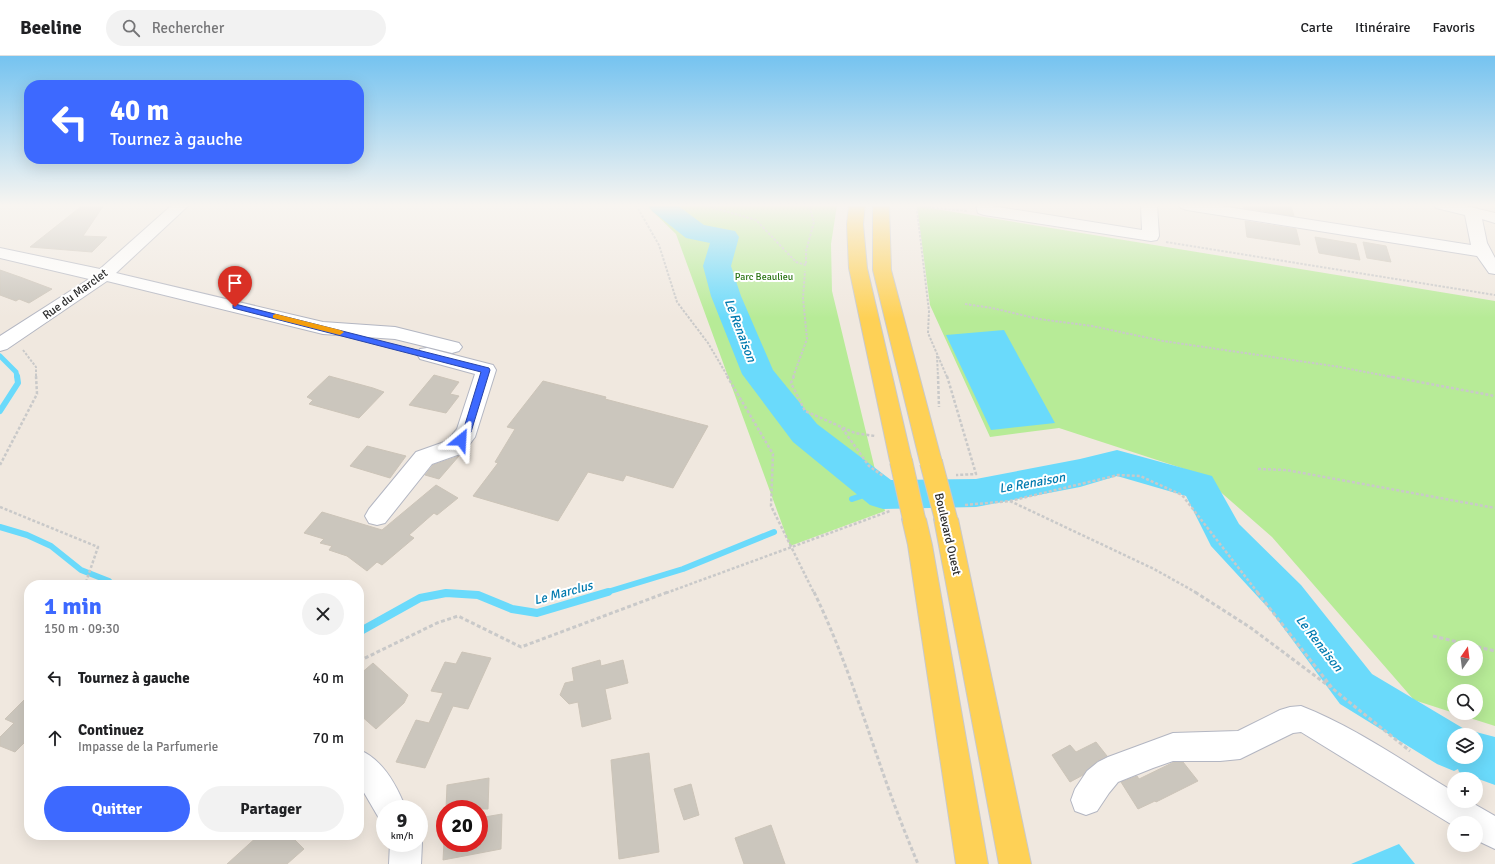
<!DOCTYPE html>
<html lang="fr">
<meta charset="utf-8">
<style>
:root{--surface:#fff;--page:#f2f2f2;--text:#202124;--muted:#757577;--line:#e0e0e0;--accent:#3d69ff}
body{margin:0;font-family:Signika,sans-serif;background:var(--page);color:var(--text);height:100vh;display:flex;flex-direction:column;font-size:15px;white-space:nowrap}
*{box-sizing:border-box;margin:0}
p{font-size:13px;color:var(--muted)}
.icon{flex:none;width:22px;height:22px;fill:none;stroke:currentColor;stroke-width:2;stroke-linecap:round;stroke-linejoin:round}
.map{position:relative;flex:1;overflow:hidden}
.details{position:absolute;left:24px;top:524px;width:340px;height:260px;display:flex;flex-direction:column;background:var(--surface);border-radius:16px;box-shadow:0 4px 16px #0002}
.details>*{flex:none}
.top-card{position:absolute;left:24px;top:24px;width:340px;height:84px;border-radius:16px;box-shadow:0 4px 16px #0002;background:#3d69ff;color:#fff;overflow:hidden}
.needle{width:26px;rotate:14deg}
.buttons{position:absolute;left:1447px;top:584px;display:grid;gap:8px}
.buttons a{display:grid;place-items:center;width:36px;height:36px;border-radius:50%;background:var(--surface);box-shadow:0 4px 16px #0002;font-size:20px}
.speed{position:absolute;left:376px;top:744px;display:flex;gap:8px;font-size:20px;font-weight:700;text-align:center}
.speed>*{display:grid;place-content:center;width:52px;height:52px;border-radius:50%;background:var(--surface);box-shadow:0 4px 16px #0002;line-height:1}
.speed small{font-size:10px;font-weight:400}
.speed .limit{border:6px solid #d22;background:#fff;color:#111}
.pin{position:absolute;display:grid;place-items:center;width:34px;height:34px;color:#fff;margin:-41px -17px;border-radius:50% 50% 50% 0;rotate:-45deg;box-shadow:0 0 4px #0007}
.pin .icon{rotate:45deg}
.me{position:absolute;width:44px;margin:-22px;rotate:27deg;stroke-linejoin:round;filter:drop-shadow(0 0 3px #0008)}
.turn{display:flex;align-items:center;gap:14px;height:84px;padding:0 20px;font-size:18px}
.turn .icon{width:52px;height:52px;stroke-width:2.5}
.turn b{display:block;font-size:28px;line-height:34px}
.round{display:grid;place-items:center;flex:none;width:42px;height:42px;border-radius:21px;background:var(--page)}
.summary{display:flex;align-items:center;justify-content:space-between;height:68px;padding:0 20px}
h1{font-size:24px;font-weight:700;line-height:30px;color:var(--accent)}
.button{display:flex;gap:8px;margin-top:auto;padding:8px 20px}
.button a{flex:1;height:46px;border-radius:24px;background:var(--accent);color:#fff;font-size:16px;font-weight:700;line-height:46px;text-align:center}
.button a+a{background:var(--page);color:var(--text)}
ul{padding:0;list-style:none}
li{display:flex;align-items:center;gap:12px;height:60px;padding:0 20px}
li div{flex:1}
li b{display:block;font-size:15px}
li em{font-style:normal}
header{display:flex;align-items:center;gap:24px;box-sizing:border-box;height:56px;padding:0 20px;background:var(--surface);border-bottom:1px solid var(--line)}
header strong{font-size:19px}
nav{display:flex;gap:22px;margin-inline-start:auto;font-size:14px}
.search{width:280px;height:36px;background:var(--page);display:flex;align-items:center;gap:10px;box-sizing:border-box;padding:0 14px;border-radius:22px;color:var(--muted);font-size:15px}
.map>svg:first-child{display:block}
.green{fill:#b7eb97;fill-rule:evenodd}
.water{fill:#6adafb}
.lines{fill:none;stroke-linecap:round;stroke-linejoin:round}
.stream-far2{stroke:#6adafb;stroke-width:5}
.stream-far1{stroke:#6adafb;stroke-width:6}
.stream{stroke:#6adafb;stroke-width:8}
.river{fill:#6adafb;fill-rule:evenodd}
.building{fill:#cbc6bd;stroke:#ccc4b8}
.minor-casing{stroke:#b3b6c2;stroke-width:2}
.major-casing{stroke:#c9c9c9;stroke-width:2}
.path-far2{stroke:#c9c9c9;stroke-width:2;stroke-dasharray:2.5 1.5;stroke-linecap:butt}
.path-far1{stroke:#c9c9c9;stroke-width:2.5;stroke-dasharray:3 2;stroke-linecap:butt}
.path{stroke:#c9c9c9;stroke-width:3;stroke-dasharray:4 2.5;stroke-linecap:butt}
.minor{fill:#fff;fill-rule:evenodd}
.major{fill:#fed156;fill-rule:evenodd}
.major-bridge-casing{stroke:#c9c9c9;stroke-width:24;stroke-linecap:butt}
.major-bridge{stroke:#fed156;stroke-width:22}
.route{fill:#3d69ff;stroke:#2844a6}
.slow{fill:#f59e0b}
.labels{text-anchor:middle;stroke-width:4;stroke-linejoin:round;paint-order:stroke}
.far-park-label{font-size:10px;fill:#2b7414;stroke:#fff}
.street-label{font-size:12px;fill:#2e2e2e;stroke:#fff}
.water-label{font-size:13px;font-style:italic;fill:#007aaf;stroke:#fff}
</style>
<header>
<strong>Beeline</strong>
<div class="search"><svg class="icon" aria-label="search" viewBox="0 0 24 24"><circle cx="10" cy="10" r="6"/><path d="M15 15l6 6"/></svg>Rechercher</div>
<nav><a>Carte</a><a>Itinéraire</a><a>Favoris</a></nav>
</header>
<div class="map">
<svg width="1495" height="808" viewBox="0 0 1495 808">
<rect width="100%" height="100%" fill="#f0e8df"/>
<path class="green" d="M 646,149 L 837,149 L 831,188 L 832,235 L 885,455 L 790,490 L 676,178 Z
M 917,150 L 1495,245 L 1495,670 L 1454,657 L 1476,657 L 1476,635 L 1454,635 L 1454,657 L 1414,644 L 1272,481 L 1200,418 L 1059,372 L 990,381 L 930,249 ZM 1454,591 L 1476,591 L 1476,613 L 1454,613 Z"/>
<path class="water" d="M 1004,274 L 1055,367 L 991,374 L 946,279 Z
M 1399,788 L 1415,808 L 1351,808 Z"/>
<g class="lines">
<path class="stream-far2" d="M 0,300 L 16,316 L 17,321"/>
<path class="stream-far1" d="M 0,355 L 18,327 L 17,320
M 852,443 L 861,440 L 861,421
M 0,471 L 27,479 L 51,490 L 81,514 L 109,525 L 113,529
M 604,537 L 683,513 L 774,476"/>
<path class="stream" d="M 359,576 L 420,542 L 446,537 L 478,539 L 512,553 L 537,557 L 608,536"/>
<path class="river" d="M 648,149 L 677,149 L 704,169 L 735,175 L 739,181 L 731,210 L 741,240 L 773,314 L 817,368 L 891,424 L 976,423 L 1080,403 L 1117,394 L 1212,420 L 1239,468 L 1301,529 L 1372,618 L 1471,677 L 1476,676 L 1495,681 L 1495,729 L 1459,716 L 1458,713 L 1454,715 L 1437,708 L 1340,648 L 1271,555 L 1211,490 L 1186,440 L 1117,420 L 1080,431 L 976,451 L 883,453 L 870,449 L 793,386 L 742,318 L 711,240 L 703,210 L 710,187 L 686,182 L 652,155 ZM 1454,679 L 1476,679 L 1476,701 L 1454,701 Z"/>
</g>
<path class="building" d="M 83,149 L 104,149 L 83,180 L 107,181 L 92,196 L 30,191 Z
M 1244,149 L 1291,149 L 1294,160 L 1244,152 Z
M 1245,165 L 1296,173 L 1300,189 L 1247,181 Z
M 1315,181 L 1356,188 L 1360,204 L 1319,197 Z
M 1363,186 L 1386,190 L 1391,206 L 1367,202 Z
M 0,214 L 20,221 L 52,233 L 29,247 L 19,243 L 16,245 L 0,239 Z
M 434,319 L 459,326 L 450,338 L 459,340 L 446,357 L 409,349 Z
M 329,320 L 373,332 L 384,336 L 359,362 L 309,348 L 313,344 L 307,341 Z
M 543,325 L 606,341 L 605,343 L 708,370 L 673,432 L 626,419 L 623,425 L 588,416 L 558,465 L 473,440 L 498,407 L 495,406 L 515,373 L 507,371 Z
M 367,390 L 406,400 L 390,422 L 350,410 Z
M 459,400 L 439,423 L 425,419 L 433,409 Z
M 436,429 L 458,442 L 437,459 L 434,457 L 409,479 L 414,482 L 382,509 L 377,506 L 367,515 L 347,500 L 329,494 L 332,490 L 320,487 L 324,483 L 304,477 L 322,456 L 382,474 Z
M 462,596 L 491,602 L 468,653 L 453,650 L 425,712 L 396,706 L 416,664 L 429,667 L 443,637 L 431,635 L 445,606 L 456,608 Z
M 600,604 L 601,610 L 623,604 L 628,627 L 605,633 L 611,663 L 582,671 L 578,646 L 569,648 L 560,639 L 565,627 L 574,625 L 572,612 Z
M 373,607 L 408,639 L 404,647 L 376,673 L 359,658 L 359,619 Z
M 29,639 L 29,682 L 15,696 L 0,690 L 0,681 L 14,667 L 5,663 Z
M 1096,686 L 1107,700 L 1097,705 L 1083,719 L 1070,726 L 1052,699 L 1070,689 L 1076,696 Z
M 649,697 L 659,796 L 619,803 L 611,704 Z
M 1174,706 L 1183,706 L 1198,725 L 1156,746 L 1155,745 L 1138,753 L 1121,726 L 1137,720 L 1139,723 Z
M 489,722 L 488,753 L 446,753 L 447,729 Z
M 691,728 L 699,759 L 684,764 L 674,733 Z
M 502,758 L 501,793 L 443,804 L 444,787 L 479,787 L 479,762 Z
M 771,769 L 785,808 L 744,808 L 735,782 Z
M 259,779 L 290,779 L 304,793 L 287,808 L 227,808 Z"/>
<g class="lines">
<defs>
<path id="minor" d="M 172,149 L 189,149 L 116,217 L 323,266 L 395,271 L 459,287 L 462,291 L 459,295 L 452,297 L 395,283 L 323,278 L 107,225 L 7,293 L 0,295 L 0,280 L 89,223 L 0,202 L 0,192 L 100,213 Z
M 976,149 L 992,149 L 992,150 L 1142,174 L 1141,149 L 1157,149 L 1159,180 L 1157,184 L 1151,185 L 984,159 L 978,157 Z
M 1179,149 L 1215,149 L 1471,189 L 1465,159 L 1436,152 L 1434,149 L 1462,149 L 1495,157 L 1495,167 L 1482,163 L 1487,187 L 1495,202 L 1495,218 L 1489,217 L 1477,200 L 1187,154 L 1181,152 Z
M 427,292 L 493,309 L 496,314 L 475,381 L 463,397 L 432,408 L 385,467 L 377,469 L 369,467 L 365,460 L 369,453 L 416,396 L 447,385 L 457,373 L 475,318 L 420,303 L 417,298 L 420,293 Z
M 1301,650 C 1355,671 1404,706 1454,736 L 1454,745 L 1469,745 L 1495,760 L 1495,793 L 1476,784 L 1476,767 L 1454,767 L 1454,770 L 1301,676 L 1293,677 L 1240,703 L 1220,705 L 1173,705 L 1153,712 L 1118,726 L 1109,737 L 1097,755 L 1086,759 L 1075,755 L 1071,744 L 1075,733 L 1087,715 L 1098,706 L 1108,701 L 1173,677 L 1238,675 L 1280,654 L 1290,651 Z
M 359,694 C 383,703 397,730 406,753 L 385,753 L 385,766 L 380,764 L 359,728 Z
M 419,781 L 422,787 L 421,808 L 389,808 L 390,787 L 419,787 Z"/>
<path id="major" d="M 849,149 L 865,149 L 863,168 L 867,212 L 912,405 L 909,411 L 901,413 L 893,411 L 890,405 L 849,212 L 847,168 Z
M 873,149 L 889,149 L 891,214 L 942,406 L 939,412 L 931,414 L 923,412 L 920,406 L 873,214 Z
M 914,454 L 922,456 L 926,463 L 932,489 L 988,808 L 956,808 L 908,489 L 902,463 L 906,456 Z
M 946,454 L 954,456 L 958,463 L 1031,808 L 999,808 L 934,463 L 938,456 Z"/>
</defs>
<use href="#minor" class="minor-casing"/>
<use href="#major" class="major-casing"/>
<path class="path-far2" d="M 636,149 L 659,189 L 677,246 L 708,287 L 728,321
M 704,149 L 756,164 L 796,206 L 806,209 L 806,195 L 814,166 L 809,149
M 1166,186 L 1495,239
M 965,248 L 992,252 L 1039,263 L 1092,270 L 1163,285 L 1340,311 L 1392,321
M 23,294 L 36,311 L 36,321
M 937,300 L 938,321
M 793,321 L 807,283 L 803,242 L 805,215
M 947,321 L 928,277 L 929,255 L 917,154 L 921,151 L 968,155"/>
<path class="path-far1" d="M 727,320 L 773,398 L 771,450 L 814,537
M 794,320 L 791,327 L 805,355 L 855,377 L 875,380
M 938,320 L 939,351
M 947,320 L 976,418 L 956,419
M 1387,320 L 1495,340
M 842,372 L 869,410 L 883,420
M 0,409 L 37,338 L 36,320
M 1258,413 L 1286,414 L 1495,452
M 1010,445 L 1154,513 L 1197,537
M 965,449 L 1010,445 L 1118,419 L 1140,420 L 1182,439 L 1258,537
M 0,451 L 98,491 L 85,529
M 666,537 L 890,455"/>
<path class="path" d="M 814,536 C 845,600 865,667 889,734 C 898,759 908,784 918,808
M 1195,536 L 1251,572 L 1330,631
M 1257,536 L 1333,633 L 1410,695
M 1433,580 L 1495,595
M 359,605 L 437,567 L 458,560 L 521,591 L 668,536"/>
<use href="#minor" class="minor"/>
<use href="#major" class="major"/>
<defs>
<path id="major-bridge" d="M 901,405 L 914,463
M 931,406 L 946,463"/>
</defs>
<use href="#major-bridge" class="major-bridge-casing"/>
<use href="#major-bridge" class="major-bridge"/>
</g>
<linearGradient id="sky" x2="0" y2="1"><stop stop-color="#75c3f0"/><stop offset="0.57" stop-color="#f8f5f1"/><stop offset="1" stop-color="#f8f5f1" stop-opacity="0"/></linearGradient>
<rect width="1495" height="262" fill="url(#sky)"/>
<path class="route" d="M 235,248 L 489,312 L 490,314 L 471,376 L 464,386 L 458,386 L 457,384 L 463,375 L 481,316 L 233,252 L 233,249 Z"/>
<path class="slow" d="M 276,258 L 340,274 L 344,276 L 340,279 L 273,262 L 273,259 Z"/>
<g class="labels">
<g class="far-park-label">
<text x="764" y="224">Parc Beaulieu</text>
</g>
<g class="street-label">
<text transform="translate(75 238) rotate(-36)" y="4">Rue du Marclet</text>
<text transform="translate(948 478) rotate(77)" y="4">Boulevard Ouest</text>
</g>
<g class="water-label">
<text transform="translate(741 274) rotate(69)" y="5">Le Renaison</text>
<text transform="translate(1032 426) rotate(-10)" y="5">Le Renaison</text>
<text transform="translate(563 536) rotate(-15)" y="5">Le Marclus</text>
<text transform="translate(1320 587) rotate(52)" y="5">Le Renaison</text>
</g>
</g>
</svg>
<div class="buttons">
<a><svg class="needle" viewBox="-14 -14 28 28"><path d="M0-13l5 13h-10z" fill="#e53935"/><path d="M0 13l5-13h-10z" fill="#757577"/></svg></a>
<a><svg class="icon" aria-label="search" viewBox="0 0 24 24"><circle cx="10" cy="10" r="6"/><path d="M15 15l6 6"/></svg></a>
<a><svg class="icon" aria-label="layers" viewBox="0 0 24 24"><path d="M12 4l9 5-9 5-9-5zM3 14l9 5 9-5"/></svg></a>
<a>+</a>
<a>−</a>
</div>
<div class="speed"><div>9<small>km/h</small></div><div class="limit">20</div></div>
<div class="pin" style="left:235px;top:251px;background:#d93025"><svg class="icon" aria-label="arrive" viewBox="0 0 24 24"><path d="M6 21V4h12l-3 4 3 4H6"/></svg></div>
<svg class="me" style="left:461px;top:384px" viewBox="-20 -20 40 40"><path d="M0-17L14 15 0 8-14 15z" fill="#3d69ff" stroke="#fff" stroke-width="4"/></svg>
<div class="top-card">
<div class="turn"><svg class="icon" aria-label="left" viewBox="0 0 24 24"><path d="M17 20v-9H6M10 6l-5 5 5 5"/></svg><div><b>40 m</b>Tournez à gauche</div></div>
</div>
<section class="details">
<div class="summary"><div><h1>1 min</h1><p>150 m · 09:30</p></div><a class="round"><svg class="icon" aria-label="close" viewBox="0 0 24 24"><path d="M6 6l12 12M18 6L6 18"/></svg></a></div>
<ul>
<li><svg class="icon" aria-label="left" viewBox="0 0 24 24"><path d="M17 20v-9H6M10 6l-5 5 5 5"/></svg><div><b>Tournez à gauche</b></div><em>40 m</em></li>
<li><svg class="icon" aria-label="ahead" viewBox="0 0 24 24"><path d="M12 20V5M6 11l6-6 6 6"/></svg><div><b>Continuez</b><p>Impasse de la Parfumerie</p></div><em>70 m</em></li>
</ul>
<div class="button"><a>Quitter</a><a>Partager</a></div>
</section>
</div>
